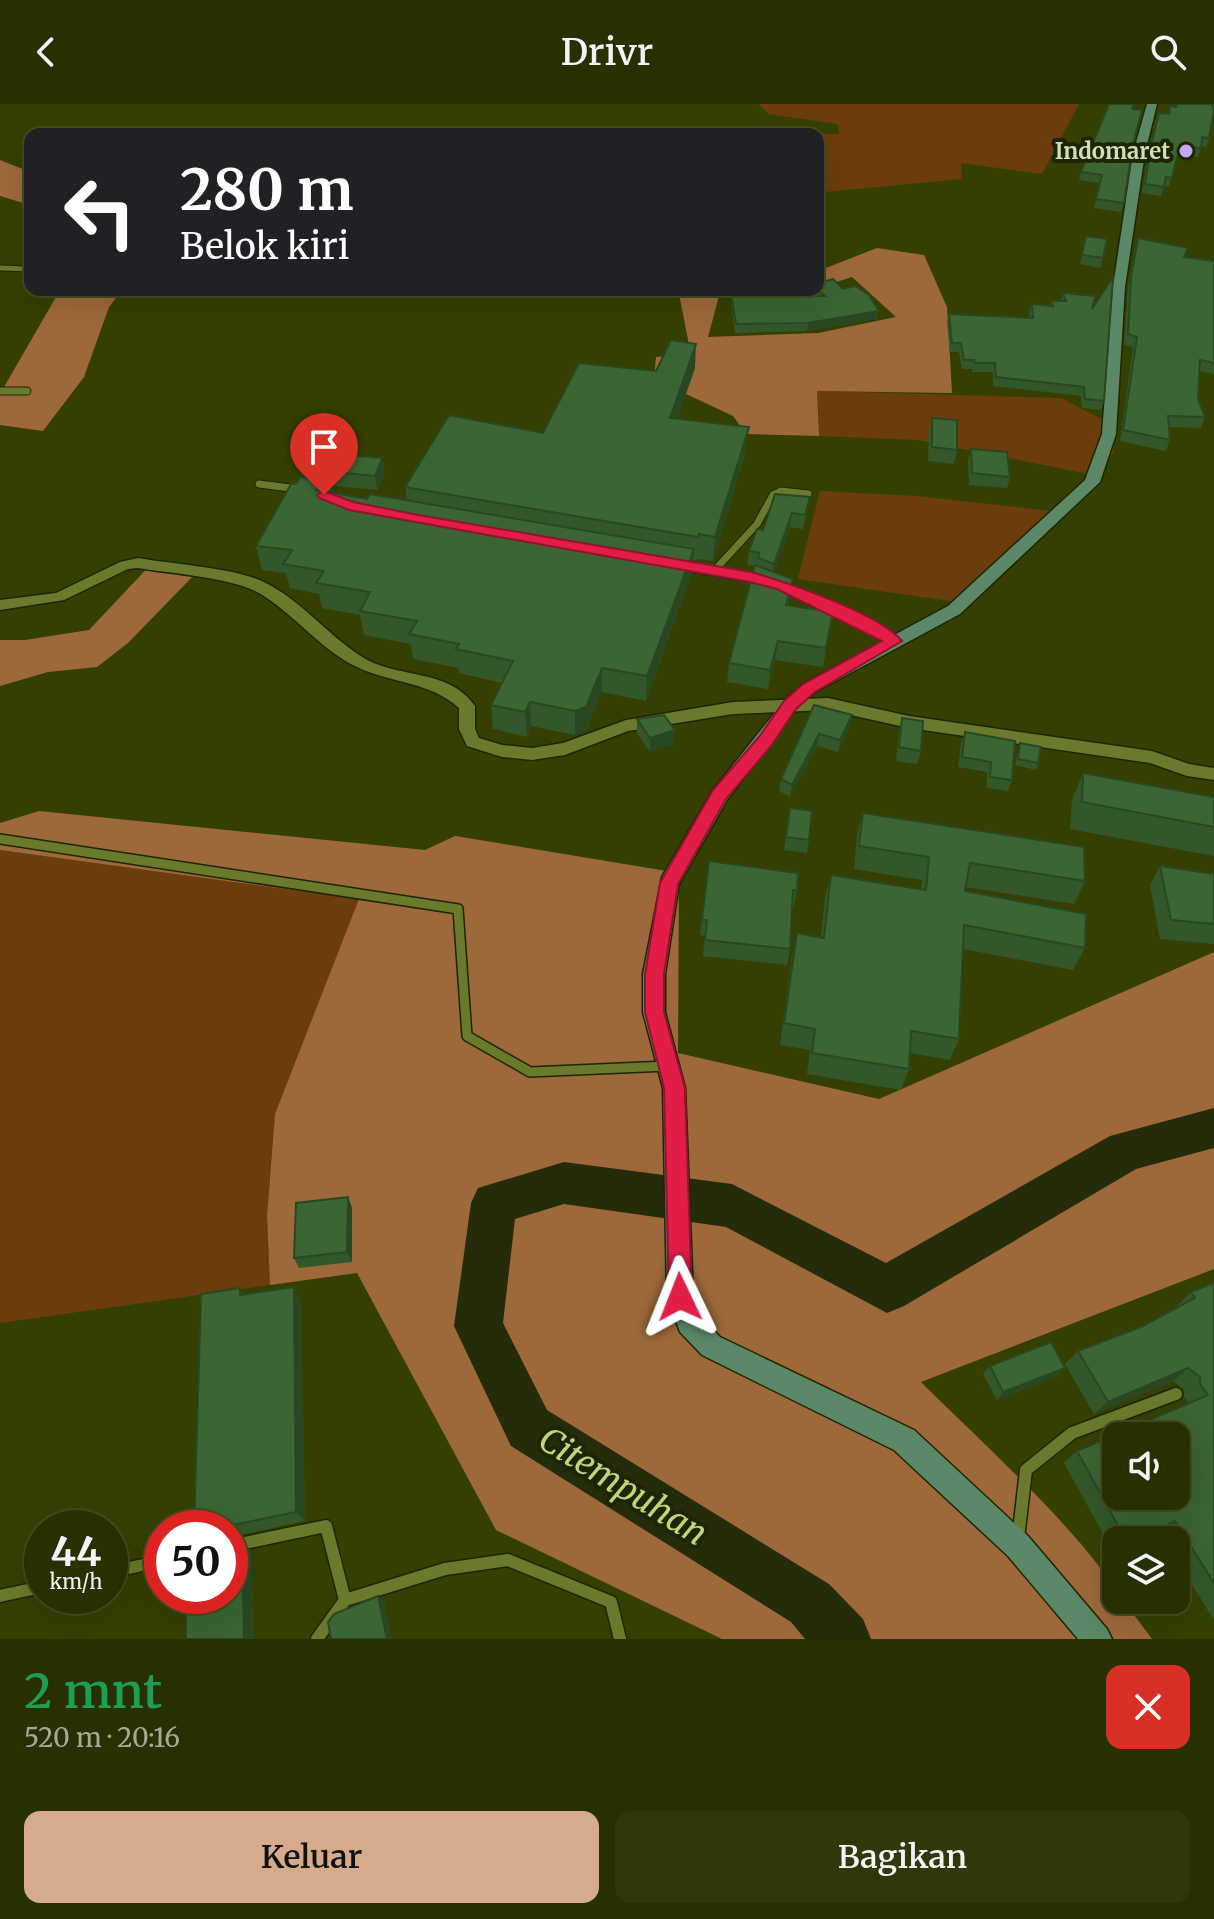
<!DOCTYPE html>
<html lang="id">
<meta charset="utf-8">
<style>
:root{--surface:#283000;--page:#30380a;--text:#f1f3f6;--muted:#a5a999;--line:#444b22;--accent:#d6ab8b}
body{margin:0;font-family:Merriweather,serif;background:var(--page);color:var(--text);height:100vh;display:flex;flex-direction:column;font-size:30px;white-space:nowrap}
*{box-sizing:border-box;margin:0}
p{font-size:26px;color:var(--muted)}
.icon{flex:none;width:44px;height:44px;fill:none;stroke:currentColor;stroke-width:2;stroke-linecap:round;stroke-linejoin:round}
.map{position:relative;height:1535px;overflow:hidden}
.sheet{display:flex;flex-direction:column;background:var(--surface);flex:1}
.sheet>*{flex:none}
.hud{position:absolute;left:24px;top:24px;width:800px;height:168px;border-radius:16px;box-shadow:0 8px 32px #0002,0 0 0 2px var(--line);background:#202124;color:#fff;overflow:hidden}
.fabs{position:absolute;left:1102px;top:1318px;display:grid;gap:16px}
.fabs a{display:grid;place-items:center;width:88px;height:88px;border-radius:16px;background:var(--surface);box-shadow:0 8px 32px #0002,0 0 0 2px var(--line);font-size:40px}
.speed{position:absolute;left:24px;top:1406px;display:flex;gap:16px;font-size:40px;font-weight:700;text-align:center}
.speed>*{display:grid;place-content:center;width:104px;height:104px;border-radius:50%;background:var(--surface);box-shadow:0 8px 32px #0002,0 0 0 2px var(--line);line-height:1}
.speed small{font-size:20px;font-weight:400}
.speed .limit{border:12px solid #d22;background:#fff;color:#111}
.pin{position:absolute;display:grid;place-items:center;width:68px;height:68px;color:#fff;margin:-82px -34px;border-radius:50% 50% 50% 0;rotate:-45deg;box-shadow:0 0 8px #0007}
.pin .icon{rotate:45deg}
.me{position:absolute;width:88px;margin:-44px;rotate:358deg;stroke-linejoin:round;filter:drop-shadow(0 0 6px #0008)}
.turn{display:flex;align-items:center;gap:28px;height:168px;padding:0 24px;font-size:36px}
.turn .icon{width:104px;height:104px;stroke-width:2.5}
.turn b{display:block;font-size:56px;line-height:68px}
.round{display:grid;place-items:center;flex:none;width:84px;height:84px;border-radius:16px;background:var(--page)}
.head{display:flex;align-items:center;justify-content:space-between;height:136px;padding:0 24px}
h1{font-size:48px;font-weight:600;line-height:60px;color:#1e9e55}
.primary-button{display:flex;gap:16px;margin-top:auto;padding:16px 24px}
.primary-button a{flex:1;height:92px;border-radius:16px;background:var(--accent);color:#111;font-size:32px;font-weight:600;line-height:92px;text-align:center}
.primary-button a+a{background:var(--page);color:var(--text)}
header{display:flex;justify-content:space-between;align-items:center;height:104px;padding:0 24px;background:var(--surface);font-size:36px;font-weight:600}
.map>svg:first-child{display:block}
.green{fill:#6c3d0c}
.forest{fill:#9d693b}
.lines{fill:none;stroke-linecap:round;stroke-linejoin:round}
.river{fill:#252c09;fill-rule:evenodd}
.service-far3-casing{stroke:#1e2600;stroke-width:7}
.service-far2-casing{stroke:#1e2600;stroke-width:9}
.service-far1-casing{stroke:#1e2600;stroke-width:12}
.service-casing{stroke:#1e2600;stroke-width:15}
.minor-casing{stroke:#1e2600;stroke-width:3}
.secondary-casing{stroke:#1e2600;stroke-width:3}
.service-far3{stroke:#6a7a2c;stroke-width:5}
.service-far2{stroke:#6a7a2c;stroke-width:7}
.service-far1{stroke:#6a7a2c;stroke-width:9}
.service{stroke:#6a7a2c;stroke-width:12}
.minor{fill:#6a7a2c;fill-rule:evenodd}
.secondary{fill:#5b8866;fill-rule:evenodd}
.wall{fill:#33572b}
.shaded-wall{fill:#294723}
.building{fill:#3b6532;stroke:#294723;stroke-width:2;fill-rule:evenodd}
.route{fill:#e11d48;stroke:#92132f;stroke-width:2}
.poi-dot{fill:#c2a8f2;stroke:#1e2505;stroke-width:3}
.labels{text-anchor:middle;stroke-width:8;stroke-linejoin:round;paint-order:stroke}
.far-poi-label{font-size:22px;font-weight:bold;fill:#d3deb8;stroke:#1e2505;text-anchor:end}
.near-water-label{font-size:34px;font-style:italic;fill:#bfd578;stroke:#1e2505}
</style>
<header><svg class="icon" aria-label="back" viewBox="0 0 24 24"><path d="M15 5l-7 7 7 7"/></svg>Drivr<svg class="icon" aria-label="search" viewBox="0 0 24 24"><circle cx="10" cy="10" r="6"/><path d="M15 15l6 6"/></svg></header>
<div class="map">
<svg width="1214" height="1535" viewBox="0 0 1214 1535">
<rect width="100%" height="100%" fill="#354000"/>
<path class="green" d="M 759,0 L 1079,0 L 1042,70 L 961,59 L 962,75 L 825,88 L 818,87 L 818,30 L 788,30 L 791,29 L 839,30 L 838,20 L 768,10 Z
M 817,287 L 1061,294 L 1111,320 L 1114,347 L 1099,372 L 918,336 L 819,332 Z
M 820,387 L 917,392 L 1068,409 L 963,499 L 798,475 Z
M 0,746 L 360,795 L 275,1010 L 267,1112 L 270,1181 L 0,1219 Z"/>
<path class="forest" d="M 0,56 L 30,68 L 30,101 L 0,92 Z
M 877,144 L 924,151 L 947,203 L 952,289 L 817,287 L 819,332 L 746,330 L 733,312 L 654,275 L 656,253 L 691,251 L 679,190 L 686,186 L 810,186 L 776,197 L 719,192 L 708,233 L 818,229 L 896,213 L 852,173 L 818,184 L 818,167 Z
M 60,186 L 122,186 L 109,203 L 84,273 L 43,327 L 0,321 L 0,290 Z
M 156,455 L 199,466 L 128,539 L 97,563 L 48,568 L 0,582 L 0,536 L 25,536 L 89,526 Z
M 39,707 L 425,746 L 455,732 L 679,769 L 678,949 L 879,995 L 1214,848 L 1214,1165 L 921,1278 C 955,1313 1116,1459 1116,1496 L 1123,1496 L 1152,1535 L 722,1535 L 496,1426 L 357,1169 L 270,1181 L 267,1112 L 275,1010 L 359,795 L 0,746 L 0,719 Z"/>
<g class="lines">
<path class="river" d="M 1214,1004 L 1214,1044 L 1136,1065 L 904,1202 L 887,1209 L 726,1123 L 564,1100 L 515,1115 L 503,1219 L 547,1306 L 829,1480 L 863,1515 L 871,1535 L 805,1535 L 791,1518 L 511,1342 L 454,1222 L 471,1099 L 478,1084 L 564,1058 L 732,1080 L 886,1159 L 1110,1032 Z"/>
<defs>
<path id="service-far3" d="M 0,164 L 30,165"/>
<path id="service-far2" d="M 0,287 L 27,287
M 259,380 L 298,385
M 681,463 L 761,476
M 713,468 L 757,420 L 773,391 L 781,387 L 808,390
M 783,482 L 870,522 L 894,537"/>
<path id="service-far1" d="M 0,735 L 458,805 L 467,932 L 530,968 L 667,962"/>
<path id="service" d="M 1018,1435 L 1026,1366 L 1072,1329 L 1176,1290
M 230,1442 L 326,1422 L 345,1496
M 110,1468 L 162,1457
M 0,1492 L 42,1483
M 317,1535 L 345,1496 L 445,1465 L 508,1456 L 611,1498 L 620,1535"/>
<path id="minor" d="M 138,454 C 173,460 222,463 254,474 C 296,489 326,531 364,554 C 399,575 449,564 475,602 L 475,625 L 479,634 L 502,641 L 532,644 L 563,639 L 626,616 L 733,598 L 828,594 L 909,612 L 1152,647 L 1189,660 L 1214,664 L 1214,676 L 1187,672 L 1150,659 L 909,624 L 828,606 L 733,610 L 628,627 L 565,651 L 532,656 L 502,653 L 467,642 L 459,625 L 459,604 C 429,577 392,580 357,563 C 324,548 295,512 264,492 C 236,473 172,470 138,464 L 128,465 L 64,496 L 0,506 L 0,496 L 56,489 L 120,458 Z"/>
<path id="secondary" d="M 1147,0 L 1157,0 L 1145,49 L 1125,183 L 1116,330 L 1100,378 L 960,510 L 815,588 L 796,605 L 727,696 L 679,780 L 665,870 L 665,908 L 685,984 L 693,1193 L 699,1211 L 720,1233 L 914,1326 L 1028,1432 L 1107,1525 L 1112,1535 L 1078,1535 L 1008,1452 L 894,1346 L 702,1251 L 680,1228 L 667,1193 L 663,984 L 643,908 L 643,870 L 662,773 L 713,686 L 784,597 L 803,580 L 948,502 L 1085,376 L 1102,330 L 1113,183 L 1133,49 Z"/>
</defs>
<use href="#service-far3" class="service-far3-casing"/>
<use href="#service-far2" class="service-far2-casing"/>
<use href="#service-far1" class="service-far1-casing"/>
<use href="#service" class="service-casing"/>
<use href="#minor" class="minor-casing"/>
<use href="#secondary" class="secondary-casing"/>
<use href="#service-far3" class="service-far3"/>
<use href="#service-far2" class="service-far2"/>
<use href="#service-far1" class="service-far1"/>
<use href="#service" class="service"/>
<use href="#minor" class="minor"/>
<use href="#secondary" class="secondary"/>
</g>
<path class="wall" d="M 1177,0 L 1214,0 L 1214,7 L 1209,34 L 1206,43 L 1201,42 L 1198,53 L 1177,50 L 1169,83 L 1164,82 L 1161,92 L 1142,89 L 1148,50 L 1156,17 L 1167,10 L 1170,2 L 1176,3 Z
M 1133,40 L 1124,99 L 1121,108 L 1094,104 L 1100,79 L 1079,76 L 1081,68 Z
M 1086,132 L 1103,154 L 1100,164 L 1080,160 Z
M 1138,134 L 1184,153 L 1214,157 L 1214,270 L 1199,267 L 1198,295 L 1205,313 L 1201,324 L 1169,323 L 1170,336 L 1166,347 L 1120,337 L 1133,243 L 1124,241 L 1128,183 L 1135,144 Z
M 812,186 L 818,186 L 877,215 L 807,227 L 735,229 L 731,199 L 731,191 L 815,192 L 811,189 Z
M 1063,189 L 1092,205 L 1104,297 L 1101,306 L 1082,304 L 1081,292 L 993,282 L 993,268 L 972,268 L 972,265 L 962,265 L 959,248 L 950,248 L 947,219 L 949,210 L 1030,214 L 1029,209 L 1032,200 L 1050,201 L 1051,197 L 1061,197 Z
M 695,264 L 677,315 L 746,347 L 713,457 L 697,455 L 696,457 L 693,456 L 692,469 L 646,597 L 602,588 L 586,627 L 575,631 L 531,622 L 527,633 L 493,625 L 491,601 L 502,579 L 459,569 L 459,564 L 413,555 L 411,540 L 364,531 L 360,511 L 322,504 L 319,490 L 290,484 L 286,469 L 262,466 L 256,442 L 296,380 L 309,375 L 308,371 L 341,350 L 385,367 L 377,386 L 336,382 L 333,389 L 367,395 L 407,396 L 405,383 L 543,329 L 656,267 Z
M 932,314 L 957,346 L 954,360 L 928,357 L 929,327 Z
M 971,345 L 1010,373 L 1007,384 L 969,381 L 968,357 Z
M 810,393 L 803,425 L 790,423 L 774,468 L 793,475 L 788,502 L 833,508 L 823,563 L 775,556 L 768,585 L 727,578 L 729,559 L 755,462 L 747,461 L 749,447 L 763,426 Z
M 814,601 L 852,611 L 849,623 L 838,648 L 817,642 L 790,693 L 779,687 L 781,675 Z
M 902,614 L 921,647 L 917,660 L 896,657 L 899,628 Z
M 637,615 L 675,626 L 674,640 L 650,648 L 637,629 Z
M 965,628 L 1012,676 L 1008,687 L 987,684 L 987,668 L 958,663 L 961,639 Z
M 1020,639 L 1038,659 L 1036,666 L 1015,661 Z
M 1083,669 L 1214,693 L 1214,752 L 1070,725 L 1072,696 Z
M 790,704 L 809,736 L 807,749 L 784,746 Z
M 863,709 L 1085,777 L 1074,800 L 966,783 L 965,787 L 1085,844 L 1073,866 L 963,845 L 959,935 L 950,956 L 910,949 L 909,965 L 901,986 L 807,970 L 810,946 L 780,941 L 792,852 L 797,829 L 821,833 L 825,794 L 831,771 L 921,785 L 922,776 L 854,765 L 857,732 Z
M 709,757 L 797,786 L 794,802 L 792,802 L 790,845 L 787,861 L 703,852 L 705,832 L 700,831 Z
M 1160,762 L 1214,770 L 1214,840 L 1160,835 L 1150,781 Z
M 348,1093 L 352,1104 L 352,1158 L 299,1164 L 294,1154 Z
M 1214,1179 L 1214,1516 L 1176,1455 L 1176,1436 L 1165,1436 L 1159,1427 L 1139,1436 L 1116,1436 L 1116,1447 L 1113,1448 L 1064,1359 L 1077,1347 L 1189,1299 L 1184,1293 L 1184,1286 L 1173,1277 L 1094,1310 L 1065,1260 L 1078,1247 L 1143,1222 L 1176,1204 L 1176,1203 L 1191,1188 Z
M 294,1183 L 301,1198 L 305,1417 L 230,1433 L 230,1424 L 194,1424 L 245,1191 Z
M 990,1262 L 1065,1264 L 1057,1272 L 997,1296 L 983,1270 Z"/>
<path class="shaded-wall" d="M 879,207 L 877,215 L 807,227 L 808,219 Z
M 696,240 L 695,264 L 669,338 L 670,314 Z
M 749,323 L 746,347 L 713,457 L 715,433 Z
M 382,354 L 385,367 L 377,386 L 375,372 Z
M 334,368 L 336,382 L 332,390 L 330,376 Z
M 321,377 L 326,402 L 316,386 Z
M 792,409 L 790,423 L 772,474 L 774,460 Z
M 694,445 L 692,469 L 646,597 L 647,572 Z
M 778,537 L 775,556 L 768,585 L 770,566 Z
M 602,564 L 602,588 L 586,627 L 575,631 L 575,607 Z
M 530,598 L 531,622 L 527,633 L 525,608 Z
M 852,611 L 849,623 L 838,648 L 840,636 Z
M 675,626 L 674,640 L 650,648 L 650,634 Z
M 819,630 L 817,642 L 790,693 L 792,681 Z
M 348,1093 L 352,1104 L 352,1158 L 347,1148 Z
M 294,1183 L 301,1198 L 305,1417 L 296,1408 Z
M 1065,1264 L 1057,1272 L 997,1296 L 1003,1288 Z
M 1188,1264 L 1173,1277 L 1094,1310 L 1108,1298 Z
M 1175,1417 L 1159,1427 L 1139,1436 L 1134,1436 Z
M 242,1438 L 252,1447 L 254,1535 L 244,1535 Z
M 378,1492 L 385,1499 L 392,1535 L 387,1535 Z"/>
<path class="building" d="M 1109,0 L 1134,0 L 1132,5 L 1142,6 L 1133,40 L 1124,99 L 1096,95 L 1102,71 L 1081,68 Z
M 1177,0 L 1211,0 L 1214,5 L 1209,34 L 1202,33 L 1201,44 L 1180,42 L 1172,74 L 1166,73 L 1164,83 L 1145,80 L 1151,41 L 1159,9 L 1169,10 L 1170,2 L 1176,3 Z
M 1086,132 L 1107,135 L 1103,154 L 1082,151 Z
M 1138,134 L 1188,144 L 1184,153 L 1214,157 L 1214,259 L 1200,256 L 1198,295 L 1205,313 L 1168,312 L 1170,336 L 1123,326 L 1137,233 L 1128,230 L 1131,173 Z
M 1113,173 L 1104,297 L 1085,295 L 1084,283 L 996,273 L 995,259 L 975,259 L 974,256 L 964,256 L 961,239 L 952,239 L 949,210 L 1033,214 L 1032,200 L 1053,202 L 1051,197 L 1066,197 L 1063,189 L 1095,192 L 1092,205 Z
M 833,175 L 843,185 L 855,182 L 869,191 L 879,207 L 808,219 L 736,220 L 731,191 L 825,192 L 818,185 L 818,179 Z
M 671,236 L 696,240 L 670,314 L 749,323 L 715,433 L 699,430 L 698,433 L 405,383 L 449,311 L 543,329 L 579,259 L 656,267 Z
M 932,314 L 957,316 L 957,346 L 932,343 Z
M 321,345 L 340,347 L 339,350 L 382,354 L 375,372 L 334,368 L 330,376 L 308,371 Z
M 971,345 L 1007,348 L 1010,373 L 972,369 Z
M 300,373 L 321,377 L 316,386 L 367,395 L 370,390 L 694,445 L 647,572 L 602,564 L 586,603 L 575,607 L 530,598 L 525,608 L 491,601 L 513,557 L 456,545 L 459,540 L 409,530 L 417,517 L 360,507 L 370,488 L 316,479 L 324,467 L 283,460 L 292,446 L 256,442 L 291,380 L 296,380 Z
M 775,390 L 810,393 L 805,411 L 792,409 L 774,460 L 758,454 L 759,449 L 749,447 L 757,425 L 763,426 Z
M 755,461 L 793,475 L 786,501 L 833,508 L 826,544 L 778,537 L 770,566 L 729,559 Z
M 814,601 L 852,611 L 840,636 L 819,630 L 792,681 L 781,675 Z
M 664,611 L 675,626 L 650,634 L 637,615 Z
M 902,614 L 923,617 L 921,647 L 899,643 Z
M 965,628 L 1015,637 L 1012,676 L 990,673 L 991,658 L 962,653 Z
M 1020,639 L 1041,643 L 1038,659 L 1018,655 Z
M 1083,669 L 1214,693 L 1214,723 L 1082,698 Z
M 790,704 L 812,707 L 809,736 L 786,733 Z
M 863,709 L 1084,743 L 1085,777 L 970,759 L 965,787 L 1086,810 L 1085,844 L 964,821 L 959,935 L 911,927 L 909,965 L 812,949 L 815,925 L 784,919 L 797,829 L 824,834 L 831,771 L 926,786 L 929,753 L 859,742 Z
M 709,757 L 798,769 L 797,786 L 793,786 L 790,845 L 705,836 L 707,816 L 702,816 Z
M 1160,762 L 1214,770 L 1214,820 L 1171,816 Z
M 348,1093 L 347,1148 L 294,1154 L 296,1099 Z
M 1214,1179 L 1214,1479 L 1175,1417 L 1134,1436 L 1126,1436 L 1077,1347 L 1208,1291 L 1200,1280 L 1200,1273 L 1188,1264 L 1108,1298 L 1078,1247 L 1143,1222 L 1195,1194 L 1191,1188 ZM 1116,1332 L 1176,1332 L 1176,1392 L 1116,1392 Z
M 294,1183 L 296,1408 L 218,1424 L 194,1424 L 201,1190 L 240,1184 L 240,1191 Z
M 1051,1238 L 1065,1264 L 1003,1288 L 990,1262 Z
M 242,1438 L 244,1535 L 186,1535 L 186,1492 L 230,1492 L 230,1440 Z
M 378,1492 L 387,1535 L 331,1535 L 328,1518 L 334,1510 Z"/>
<path class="route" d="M 324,387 L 353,398 L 413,410 L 751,468 C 786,478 880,510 902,537 L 815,588 L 796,605 L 771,642 L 726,695 L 678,780 L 664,870 L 664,908 L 685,984 L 692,1193 L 689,1201 L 680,1204 L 672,1201 L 669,1193 L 664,984 L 645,908 L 645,870 L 660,779 L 713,686 L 759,633 L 784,597 L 803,580 L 882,537 L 777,485 L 750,478 L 349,406 L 319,394 L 317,391 Z"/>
<circle class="poi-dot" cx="1186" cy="47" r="8"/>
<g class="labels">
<g class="far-poi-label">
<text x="1170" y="55">Indomaret</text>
</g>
<g class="near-water-label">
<text transform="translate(623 1382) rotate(32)" y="12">Citempuhan</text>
</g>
</g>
</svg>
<div class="fabs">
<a><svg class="icon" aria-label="sound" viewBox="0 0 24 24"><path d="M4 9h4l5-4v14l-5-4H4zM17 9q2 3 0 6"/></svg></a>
<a><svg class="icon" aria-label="layers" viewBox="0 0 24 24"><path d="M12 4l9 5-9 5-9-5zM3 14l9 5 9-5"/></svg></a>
</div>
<div class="speed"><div>44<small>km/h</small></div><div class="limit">50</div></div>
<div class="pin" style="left:324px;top:391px;background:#d93025"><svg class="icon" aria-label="arrive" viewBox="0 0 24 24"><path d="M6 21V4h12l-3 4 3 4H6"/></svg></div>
<svg class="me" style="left:680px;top:1193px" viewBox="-20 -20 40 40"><path d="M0-17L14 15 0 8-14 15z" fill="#e11d48" stroke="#fff" stroke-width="4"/></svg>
<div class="hud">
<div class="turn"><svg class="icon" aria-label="left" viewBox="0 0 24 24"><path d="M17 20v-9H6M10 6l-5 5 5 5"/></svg><div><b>280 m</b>Belok kiri</div></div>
</div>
</div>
<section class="sheet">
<div class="head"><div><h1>2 mnt</h1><p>520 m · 20:16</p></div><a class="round" style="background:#d93025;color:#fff"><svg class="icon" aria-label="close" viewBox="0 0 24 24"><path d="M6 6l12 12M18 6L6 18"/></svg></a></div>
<div class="primary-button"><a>Keluar</a><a>Bagikan</a></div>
</section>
